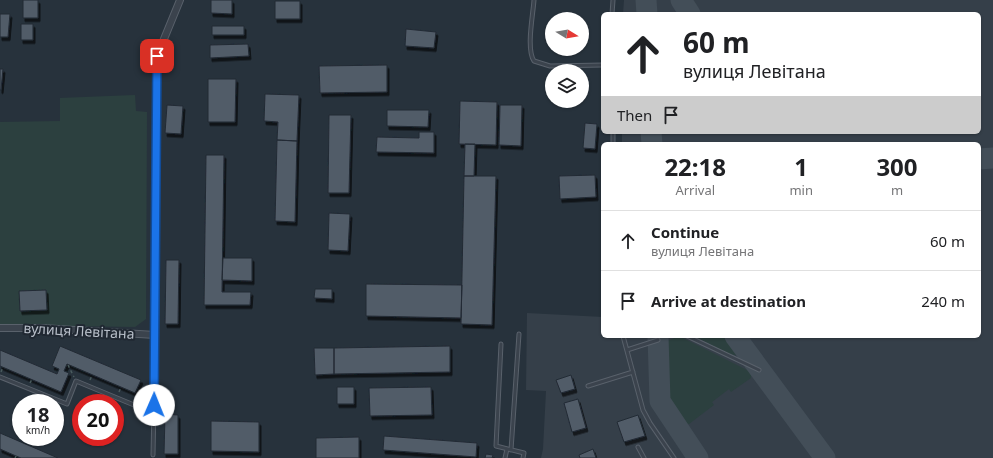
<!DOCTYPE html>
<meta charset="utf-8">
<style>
:root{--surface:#fff;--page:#f2f2f2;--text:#202124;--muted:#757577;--line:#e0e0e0}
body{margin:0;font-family:"Noto Sans",sans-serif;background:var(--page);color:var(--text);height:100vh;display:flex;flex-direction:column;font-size:15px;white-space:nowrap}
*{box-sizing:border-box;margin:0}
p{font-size:13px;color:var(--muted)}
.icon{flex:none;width:22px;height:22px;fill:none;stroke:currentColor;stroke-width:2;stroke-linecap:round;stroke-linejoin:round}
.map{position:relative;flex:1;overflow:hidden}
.side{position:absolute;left:601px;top:142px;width:380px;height:196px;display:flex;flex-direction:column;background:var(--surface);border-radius:6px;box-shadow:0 1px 3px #0004}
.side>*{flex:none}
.hud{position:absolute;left:601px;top:12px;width:380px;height:122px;border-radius:6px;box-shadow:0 1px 3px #0004;background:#fff;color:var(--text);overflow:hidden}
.needle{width:26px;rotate:101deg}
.buttons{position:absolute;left:545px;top:12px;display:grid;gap:8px}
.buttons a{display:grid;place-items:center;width:44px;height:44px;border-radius:50%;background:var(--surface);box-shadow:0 1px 3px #0004;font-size:20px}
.speed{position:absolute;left:12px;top:394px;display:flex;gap:8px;font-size:20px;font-weight:700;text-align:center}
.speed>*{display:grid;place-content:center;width:52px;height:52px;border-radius:50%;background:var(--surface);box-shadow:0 1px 3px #0004;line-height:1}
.speed small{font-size:10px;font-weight:400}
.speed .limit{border:6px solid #d22;background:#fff;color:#111}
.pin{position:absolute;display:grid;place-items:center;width:34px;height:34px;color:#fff;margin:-17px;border-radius:8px;box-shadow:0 2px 6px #0006}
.me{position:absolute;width:44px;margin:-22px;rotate:1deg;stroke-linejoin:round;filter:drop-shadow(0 0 3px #0008)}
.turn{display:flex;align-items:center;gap:14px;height:84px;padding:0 16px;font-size:18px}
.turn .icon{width:52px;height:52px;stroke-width:2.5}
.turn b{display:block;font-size:28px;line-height:34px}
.then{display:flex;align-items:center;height:38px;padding:0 16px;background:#0003;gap:8px;font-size:15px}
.eta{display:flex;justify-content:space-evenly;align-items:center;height:68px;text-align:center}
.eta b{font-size:24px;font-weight:700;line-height:28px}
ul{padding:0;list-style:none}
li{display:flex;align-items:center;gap:12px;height:60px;padding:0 16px;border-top:1px solid var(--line)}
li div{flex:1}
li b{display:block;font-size:15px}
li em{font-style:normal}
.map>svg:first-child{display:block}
.airport{fill:#353f49}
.green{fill:#2c403f}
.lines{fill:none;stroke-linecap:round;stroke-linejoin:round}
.taxiway{stroke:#434e58;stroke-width:21}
.building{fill:#515b67;stroke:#222a34;filter:url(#shadow)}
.service-casing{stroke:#59616b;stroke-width:5}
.minor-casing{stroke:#59616b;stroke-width:8}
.path{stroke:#495b5d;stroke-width:1.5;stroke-dasharray:3 3;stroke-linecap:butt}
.service{stroke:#3b434d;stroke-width:3}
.minor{stroke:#3b434d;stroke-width:6}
.route-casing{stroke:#114b97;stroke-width:10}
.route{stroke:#1a73e8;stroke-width:7}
.labels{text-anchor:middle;stroke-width:4;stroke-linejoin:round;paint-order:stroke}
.street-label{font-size:14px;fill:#b7bec8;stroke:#202832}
</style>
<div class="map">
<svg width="993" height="458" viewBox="0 0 993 458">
<defs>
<filter id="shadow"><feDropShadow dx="2" dy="3.5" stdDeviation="0" flood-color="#0009"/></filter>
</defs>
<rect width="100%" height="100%" fill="#27323c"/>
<path class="airport" d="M 624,0 L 993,0 L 993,458 L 541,458 L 543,449 L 546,391 L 526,390 L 527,313 L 603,317 L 603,336 L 979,336 L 979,144 L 622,144 L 622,132 L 979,132 L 979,14 L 623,14 Z"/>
<path class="green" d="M 135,95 L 136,111 L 147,112 L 146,319 L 135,327 L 0,325 L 0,122 L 60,121 L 60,98 Z
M 679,336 L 751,372 L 751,378 L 731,392 L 729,389 L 712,402 L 714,405 L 689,424 L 682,424 L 668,404 L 666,395 L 665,342 Z
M 694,336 L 726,336 L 740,356 L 729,354 Z"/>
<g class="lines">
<path class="taxiway" d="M 646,0 L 647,14
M 681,0 L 690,14
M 651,132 L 652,144
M 979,159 L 993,158
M 658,336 L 660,401 L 698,458
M 735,336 L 825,458"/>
</g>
<path class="building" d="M 23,0 L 38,0 L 38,18 L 23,18 Z
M 211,0 L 232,0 L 232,14 L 211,13 Z
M 275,1 L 300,1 L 300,19 L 275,19 Z
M 0,14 L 10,14 L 8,37 L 0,37 Z
M 21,24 L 33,24 L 33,40 L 21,40 Z
M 212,26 L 244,26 L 244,35 L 212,35 Z
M 406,29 L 436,32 L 434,48 L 405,46 Z
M 248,44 L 249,56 L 210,58 L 210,45 Z
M 387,65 L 387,92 L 320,93 L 319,66 Z
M 0,69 L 3,69 L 1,90 L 0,90 Z
M 208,79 L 236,79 L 235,122 L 208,122 Z
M 265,94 L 299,95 L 297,141 L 277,140 L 278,122 L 264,121 Z
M 460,101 L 497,102 L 496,145 L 459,144 Z
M 167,105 L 183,106 L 181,134 L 165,133 Z
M 500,105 L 522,105 L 521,146 L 499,145 Z
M 387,110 L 429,110 L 428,127 L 387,126 Z
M 329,115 L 351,115 L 349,193 L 328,193 Z
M 585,123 L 597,124 L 595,149 L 583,148 Z
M 419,132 L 434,132 L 434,153 L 376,152 L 377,137 L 419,138 Z
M 277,140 L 297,141 L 295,222 L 275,221 Z
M 465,144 L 475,144 L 474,176 L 464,176 Z
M 206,155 L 224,155 L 222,292 L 251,292 L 250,305 L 204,305 Z
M 595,175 L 596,197 L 560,199 L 559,176 Z
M 464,176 L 496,176 L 492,325 L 461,324 Z
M 329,213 L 350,214 L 348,251 L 328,250 Z
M 223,258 L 252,258 L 252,281 L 222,280 Z
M 166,260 L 179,260 L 178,324 L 165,324 Z
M 366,284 L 462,285 L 461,318 L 366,316 Z
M 315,289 L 332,289 L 332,299 L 314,298 Z
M 46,290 L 47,310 L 20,311 L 19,291 Z
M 60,346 L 141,380 L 135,393 L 67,364 L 64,371 L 69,373 L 61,392 L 0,366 L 0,350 L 57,374 L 59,369 L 52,366 Z
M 450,346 L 450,372 L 334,374 L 334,348 Z
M 314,348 L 334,348 L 334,374 L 315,375 Z
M 571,375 L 575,389 L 561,393 L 556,380 Z
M 337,387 L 354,387 L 354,404 L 337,404 Z
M 431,387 L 432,415 L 370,416 L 369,388 Z
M 578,399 L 586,428 L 572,432 L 564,403 Z
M 165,414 L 178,415 L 178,454 L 164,454 Z
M 638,415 L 645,436 L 624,442 L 617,422 Z
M 211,421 L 259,422 L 259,452 L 211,451 Z
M 0,433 L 58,458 L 21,458 L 16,456 L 0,449 Z
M 384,436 L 477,443 L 476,457 L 383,450 Z
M 359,437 L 359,458 L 316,458 L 316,438 Z
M 593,449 L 596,458 L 580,458 L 579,455 Z
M 486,454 L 493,455 L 492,458 L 485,458 Z"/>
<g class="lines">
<defs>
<path id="service" d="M 534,0 C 533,15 526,49 534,61 L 550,66 L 603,65
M 612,14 L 613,0
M 613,132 L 613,144
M 623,336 L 643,410 L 650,423 L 674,458
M 687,336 L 759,370
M 501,344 L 496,446 L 524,453 L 523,458
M 627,350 L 658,340
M 0,377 L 67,404 L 76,381 L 134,405 L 154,405 L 155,335
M 588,386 L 633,372
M 638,447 L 644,458
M 511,450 L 519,334
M 153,455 L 154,405
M 505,458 L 507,449"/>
<path id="minor" d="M 0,328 L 42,328 L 155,335 L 157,56 L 180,0"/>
</defs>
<use href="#service" class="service-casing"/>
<use href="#minor" class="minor-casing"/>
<path class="path" d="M 68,365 L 74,377
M 1,372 L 3,367
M 90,380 L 92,375
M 30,383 L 32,379
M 119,392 L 121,387
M 15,458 L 16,456"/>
<use href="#service" class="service"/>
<use href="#minor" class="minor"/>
</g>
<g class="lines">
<defs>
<path id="route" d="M 154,405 L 157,56"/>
</defs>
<use href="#route" class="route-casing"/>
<use href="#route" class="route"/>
</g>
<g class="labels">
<g class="street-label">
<text transform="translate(79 331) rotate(3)" y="5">вулиця Левітана</text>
</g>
</g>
</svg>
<div class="buttons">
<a><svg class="needle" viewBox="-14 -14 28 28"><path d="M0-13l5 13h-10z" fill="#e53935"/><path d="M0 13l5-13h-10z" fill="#757577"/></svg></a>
<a><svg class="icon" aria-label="layers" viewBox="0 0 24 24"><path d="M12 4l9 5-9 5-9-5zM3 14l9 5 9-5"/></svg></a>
</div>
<div class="speed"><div>18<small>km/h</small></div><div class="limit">20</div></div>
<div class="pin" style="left:157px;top:56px;background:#d93025"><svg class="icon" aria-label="arrive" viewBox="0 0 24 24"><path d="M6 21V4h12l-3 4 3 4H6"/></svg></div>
<svg class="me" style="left:154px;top:405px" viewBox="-20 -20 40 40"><circle r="19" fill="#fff"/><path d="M0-13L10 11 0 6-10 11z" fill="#1a73e8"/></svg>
<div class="hud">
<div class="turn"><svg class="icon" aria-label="ahead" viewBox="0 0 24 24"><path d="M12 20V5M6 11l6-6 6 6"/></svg><div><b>60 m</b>вулиця Левітана</div></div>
<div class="then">Then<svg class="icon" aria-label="arrive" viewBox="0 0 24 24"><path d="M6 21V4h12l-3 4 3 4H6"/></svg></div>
</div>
<section class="side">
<div class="eta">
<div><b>22:18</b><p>Arrival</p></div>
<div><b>1</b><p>min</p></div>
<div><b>300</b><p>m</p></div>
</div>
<ul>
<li><svg class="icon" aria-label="ahead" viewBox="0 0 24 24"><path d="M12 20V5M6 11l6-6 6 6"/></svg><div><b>Continue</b><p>вулиця Левітана</p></div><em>60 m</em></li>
<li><svg class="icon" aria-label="arrive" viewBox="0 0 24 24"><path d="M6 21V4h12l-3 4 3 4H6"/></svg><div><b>Arrive at destination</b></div><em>240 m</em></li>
</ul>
</section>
</div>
